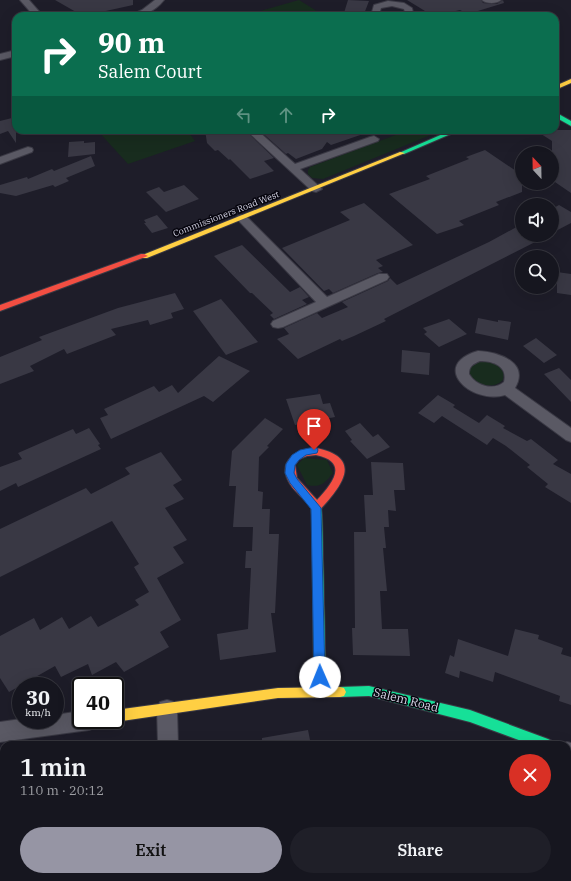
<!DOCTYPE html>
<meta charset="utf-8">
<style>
:root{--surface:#16161f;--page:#1f1f28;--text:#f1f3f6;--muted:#9e9fa4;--line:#35353d;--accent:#9695a4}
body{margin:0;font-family:"IBM Plex Serif",serif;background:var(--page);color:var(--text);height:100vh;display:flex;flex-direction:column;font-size:15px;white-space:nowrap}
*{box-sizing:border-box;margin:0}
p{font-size:13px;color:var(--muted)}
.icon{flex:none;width:22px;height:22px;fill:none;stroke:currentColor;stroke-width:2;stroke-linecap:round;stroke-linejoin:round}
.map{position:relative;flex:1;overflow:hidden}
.drawer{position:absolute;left:0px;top:741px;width:571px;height:140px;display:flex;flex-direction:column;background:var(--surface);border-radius:12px 12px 0 0;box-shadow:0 4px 16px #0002,0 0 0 1px var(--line)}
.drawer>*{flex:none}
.top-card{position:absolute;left:12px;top:12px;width:547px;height:122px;border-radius:12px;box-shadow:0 4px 16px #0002,0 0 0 1px var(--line);background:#0b6e4f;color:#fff;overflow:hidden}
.needle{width:26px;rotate:338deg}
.fabs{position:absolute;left:515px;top:146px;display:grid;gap:8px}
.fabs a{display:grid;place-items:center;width:44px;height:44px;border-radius:50%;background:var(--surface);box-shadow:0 4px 16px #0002,0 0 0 1px var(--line);font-size:20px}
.speed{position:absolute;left:12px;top:677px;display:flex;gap:8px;font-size:20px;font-weight:700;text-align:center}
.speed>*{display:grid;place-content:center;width:52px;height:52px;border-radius:50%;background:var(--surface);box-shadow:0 4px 16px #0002,0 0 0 1px var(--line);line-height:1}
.speed small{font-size:10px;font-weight:400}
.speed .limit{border:2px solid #111;border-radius:6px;background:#fff;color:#111}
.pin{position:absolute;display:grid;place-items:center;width:34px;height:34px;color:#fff;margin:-41px -17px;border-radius:50% 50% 50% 0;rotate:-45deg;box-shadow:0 0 4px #0007}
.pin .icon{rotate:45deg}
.me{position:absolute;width:44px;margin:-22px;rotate:359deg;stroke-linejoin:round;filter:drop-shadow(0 0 3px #0008)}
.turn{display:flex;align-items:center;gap:14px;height:84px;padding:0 20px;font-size:18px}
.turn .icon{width:52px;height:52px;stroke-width:2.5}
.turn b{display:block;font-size:28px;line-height:34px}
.lanes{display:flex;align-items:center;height:38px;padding:0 20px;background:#0003;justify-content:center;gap:20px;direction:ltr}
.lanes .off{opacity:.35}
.round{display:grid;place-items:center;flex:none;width:42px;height:42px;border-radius:21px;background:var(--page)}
.head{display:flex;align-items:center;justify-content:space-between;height:68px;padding:0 20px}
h1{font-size:24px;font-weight:600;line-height:30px}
.button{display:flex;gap:8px;margin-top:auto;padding:8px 20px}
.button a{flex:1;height:46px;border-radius:24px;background:var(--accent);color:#111;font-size:16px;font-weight:600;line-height:46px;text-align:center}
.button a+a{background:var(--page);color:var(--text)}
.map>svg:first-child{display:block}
.green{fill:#182c1e}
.building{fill:#393844}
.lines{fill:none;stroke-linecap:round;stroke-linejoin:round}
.street-casing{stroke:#3a3944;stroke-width:2}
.fast-casing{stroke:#3a3944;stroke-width:2}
.slow-casing{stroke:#3a3944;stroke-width:2}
.jam-casing{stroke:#3a3944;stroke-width:2}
.street{fill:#5a5964;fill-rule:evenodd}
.fast{fill:#16e098;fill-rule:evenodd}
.slow{fill:#ffcf43;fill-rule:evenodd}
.jam{fill:#f24e42;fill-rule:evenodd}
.route{fill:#1a73e8;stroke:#114b97}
.labels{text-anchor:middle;stroke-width:3;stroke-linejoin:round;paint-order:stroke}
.far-street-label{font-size:9px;fill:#d6d5e6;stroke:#06050e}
.near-street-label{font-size:12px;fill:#d6d5e6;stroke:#06050e}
</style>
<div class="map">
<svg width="571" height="881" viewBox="0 0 571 881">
<rect width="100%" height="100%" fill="#1e1d29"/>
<path class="green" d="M 299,0 L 320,13 L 322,16 L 243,16 Z
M 97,130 L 189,130 L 188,131 L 195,141 L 128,164 Z
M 409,130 L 443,130 L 323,179 L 312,178 L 308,174 L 308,170 L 310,167 Z
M 478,362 C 489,360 498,363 504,373 L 503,380 C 493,390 473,386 469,371 L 471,367 Z
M 304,458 L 327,460 L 333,473 C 325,483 321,488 307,485 L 297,465 Z"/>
<path class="building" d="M 55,0 L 133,0 L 133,5 L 83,16 Z
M 348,0 L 369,1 L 364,14 L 362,16 L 343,16 Z
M 407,0 L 481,0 L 483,3 L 491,4 L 497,4 L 503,0 L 504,3 L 468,14 L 460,10 L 447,13 L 447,16 L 424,16 L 425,11 Z
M 16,117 L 16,143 L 8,131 L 0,134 L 0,121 Z
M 205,130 L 245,130 L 274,158 L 264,161 L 274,171 L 250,179 L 230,159 L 229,160 L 218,150 L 215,151 L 207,143 Z
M 259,130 L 369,130 L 369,132 L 331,145 L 327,142 L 322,149 L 296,159 L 288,153 L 286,154 Z
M 535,130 L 571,130 L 571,193 L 552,180 L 552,141 Z
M 84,141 L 84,143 L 95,142 L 95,154 L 68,157 L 69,142 Z
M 485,150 L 522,175 L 522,192 L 496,202 L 499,205 L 459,221 L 464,225 L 437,234 L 389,194 L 430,179 L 426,176 L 469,159 L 466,157 Z
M 91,156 L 95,166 L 66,178 L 69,181 L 55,187 L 53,185 L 16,196 L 0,193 L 0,185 L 27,177 L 28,179 L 52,169 L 54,171 Z
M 184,185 L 199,199 L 166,212 L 146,192 L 159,187 L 164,192 Z
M 364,203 L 413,245 L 376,260 L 383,266 L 378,268 L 383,272 L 378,273 L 333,293 L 329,289 L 324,291 L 282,248 L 350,220 L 340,212 Z
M 559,205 L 571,212 L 571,223 L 552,233 L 552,209 Z
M 157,215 L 168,228 L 152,233 L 144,223 L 146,223 L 144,220 Z
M 522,224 L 522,235 L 549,235 L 384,319 L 386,321 L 354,336 L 342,341 L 340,339 L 298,359 L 277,339 L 289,334 L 284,328 L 317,313 L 322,318 L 348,307 L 342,302 L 388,281 L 390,278 L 397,285 L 489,242 Z
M 242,245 L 290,292 L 300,287 L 309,297 L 302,300 L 307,304 L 274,319 L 270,315 L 273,313 L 252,293 L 250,293 L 214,256 Z
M 557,272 L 571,274 L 571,295 L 557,293 Z
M 175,293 L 184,309 L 171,313 L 173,318 L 150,325 L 148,320 L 111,329 L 116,335 L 67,354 L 64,349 L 30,366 L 34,371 L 0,384 L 0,357 L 42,340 L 39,337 L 118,308 Z
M 221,299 L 258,342 L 226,355 L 193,311 Z
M 478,318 L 498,322 L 498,320 L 511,322 L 508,340 L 475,333 Z
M 449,319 L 467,334 L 439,347 L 424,334 L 427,332 L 423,328 Z
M 536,338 L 557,355 L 544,363 L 523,346 Z
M 402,350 L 430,353 L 429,375 L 401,372 Z
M 219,356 L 250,371 L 213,402 L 204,396 L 111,439 L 100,418 L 108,415 L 104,409 L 154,386 L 159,392 L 172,385 L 178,393 Z
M 559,368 L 571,380 L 571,402 L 544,374 Z
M 320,394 L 323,404 L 330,403 L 335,417 L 295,425 L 286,399 Z
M 438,395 L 455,405 L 453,407 L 479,423 L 487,415 L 505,426 L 503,428 L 527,441 L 531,439 L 558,460 L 553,464 L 571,474 L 571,503 L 545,487 L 548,484 L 527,467 L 530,465 L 506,446 L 493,438 L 487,445 L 442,416 L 434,423 L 418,413 Z
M 265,418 L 283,429 L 267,446 L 269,447 L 259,457 L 258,491 L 263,492 L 262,509 L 270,509 L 269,534 L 279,534 L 275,613 L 271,613 L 276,652 L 220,660 L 217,634 L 248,629 L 251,568 L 245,568 L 246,551 L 252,551 L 253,527 L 233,527 L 236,486 L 229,486 L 232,451 Z
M 360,423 L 373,437 L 378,434 L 390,447 L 367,459 L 350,441 L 352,440 L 345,431 Z
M 89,428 L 100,444 L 98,445 L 101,449 L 18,487 L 16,483 L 0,491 L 0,467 L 22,459 L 18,453 L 73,429 L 76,434 Z
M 161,452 L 182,480 L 173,485 L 184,499 L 165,508 L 187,540 L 173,547 L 184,563 L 157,578 L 181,620 L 160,632 L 169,647 L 124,672 L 116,662 L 92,675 L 88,664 L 61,677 L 55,666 L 9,692 L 0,678 L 0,636 L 34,618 L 40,630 L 62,617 L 69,629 L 91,616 L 98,627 L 139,605 L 135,600 L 149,592 L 134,567 L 139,564 L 112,521 L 0,577 L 0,529 L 86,488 L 91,494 L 130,474 L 125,468 Z
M 371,462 L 403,463 L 405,490 L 394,490 L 396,511 L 388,510 L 389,527 L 384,527 L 386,548 L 383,548 L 387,591 L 380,591 L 382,629 L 408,629 L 410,656 L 353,655 L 352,628 L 355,628 L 354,532 L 366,532 L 364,495 L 373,495 Z
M 515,629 L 539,635 L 538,639 L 563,648 L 561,654 L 571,657 L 571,705 L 559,701 L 560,696 L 495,672 L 493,682 L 460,671 L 459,678 L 445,673 L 450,655 L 454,657 L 458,639 L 508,656 Z
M 308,730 L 311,745 L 262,745 L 262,738 Z"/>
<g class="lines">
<defs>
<path id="street" d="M 20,0 L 29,0 L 43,16 L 34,16 Z
M 155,0 L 164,0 C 154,12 144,16 129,16 L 142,10 Z
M 482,0 L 501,0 C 497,4 486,4 482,0 Z
M 388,1 L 404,3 L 412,8 L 413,13 L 410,16 L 400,16 L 405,12 L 404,9 L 392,6 L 381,8 L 380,11 L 387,16 C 381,16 376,17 372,12 L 374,5 Z
M 16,50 L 16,56 L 0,60 L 0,54 Z
M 246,130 L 257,130 L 295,164 L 370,137 L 374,136 L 379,139 L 378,141 L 300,169 L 322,189 L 316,192 L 312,191 Z
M 28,147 L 32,148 L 33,150 L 32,152 L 0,164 L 0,157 Z
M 242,215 L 246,216 L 327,297 L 379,274 L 387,274 L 389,277 L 387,280 L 283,327 L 278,328 L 273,327 L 271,324 L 273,321 L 316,302 L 238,220 L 236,218 L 238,216 Z
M 478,351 C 498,352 530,362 515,388 L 571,428 L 571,442 L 566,440 L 505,395 C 471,405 429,365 478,351 ZM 480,361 C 493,361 508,366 504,382 C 494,391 476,386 469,374 C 469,366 473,364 480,361 Z
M 167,700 L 174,702 L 177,709 L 178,745 L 158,745 L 157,709 L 160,702 Z
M 81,711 L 81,720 L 99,720 L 96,727 L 89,730 L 0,742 L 0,722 L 21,719 L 55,720 L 55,715 Z
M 567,742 L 571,743 L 571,763 L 567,762 L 567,745 L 560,745 Z
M 161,877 L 183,877 L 182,881 L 160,881 Z
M 497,877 L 519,877 L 519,881 L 497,881 Z"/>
<path id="fast" d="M 555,112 L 571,121 L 571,126 L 555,117 Z
M 452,130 L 460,130 L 404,154 L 399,153 Z
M 313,498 L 316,499 L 321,507 L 322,515 L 326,692 L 324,696 L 320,697 L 316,696 L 314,692 L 312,515 L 311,508 L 308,502 L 310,499 Z
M 369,686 L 470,710 L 548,739 L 552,741 L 554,745 L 532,745 L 470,722 L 369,696 L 340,697 L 336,696 L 334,692 L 336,688 L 340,687 Z"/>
<path id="slow" d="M 571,79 L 571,83 L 555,90 L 555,86 Z
M 400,152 L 405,153 L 147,258 L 141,258 L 140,256 Z
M 340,687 L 344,688 L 346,692 L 344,696 L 340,697 L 278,698 L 115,722 L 111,720 L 115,720 L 115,710 L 278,688 Z"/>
<path id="jam" d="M 141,254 L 144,254 L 148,256 L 0,311 L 0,305 Z
M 316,448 C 365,458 341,487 319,511 L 316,512 L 313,511 L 311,508 L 312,506 L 310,505 C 303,498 295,492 290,484 C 276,461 296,450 316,448 ZM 316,455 C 350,462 332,484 317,500 L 297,478 L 295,465 L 299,459 L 307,456 Z"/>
</defs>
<use href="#street" class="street-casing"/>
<use href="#fast" class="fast-casing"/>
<use href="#slow" class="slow-casing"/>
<use href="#jam" class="jam-casing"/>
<use href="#street" class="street"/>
<use href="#fast" class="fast"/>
<use href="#slow" class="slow"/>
<use href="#jam" class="jam"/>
</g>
<path class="route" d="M 314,447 L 317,448 L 318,450 L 317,453 L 306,455 L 299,460 L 295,465 L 294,473 L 297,479 L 321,508 L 325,677 L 324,681 L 320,682 L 316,681 L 314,677 L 311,509 L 290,483 L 285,473 L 286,464 L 292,455 L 300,450 Z"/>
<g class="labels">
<g class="far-street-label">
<text transform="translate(226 214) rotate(-21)" y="3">Commissioners Road West</text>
</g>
<g class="near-street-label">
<text transform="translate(406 700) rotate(14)" y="4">Salem Road</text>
</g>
</g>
</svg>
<div class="fabs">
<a><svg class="needle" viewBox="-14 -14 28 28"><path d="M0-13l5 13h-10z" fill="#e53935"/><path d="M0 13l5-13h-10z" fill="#9e9fa4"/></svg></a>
<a><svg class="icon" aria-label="sound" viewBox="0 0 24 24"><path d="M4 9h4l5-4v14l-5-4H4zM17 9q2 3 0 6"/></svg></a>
<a><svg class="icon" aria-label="search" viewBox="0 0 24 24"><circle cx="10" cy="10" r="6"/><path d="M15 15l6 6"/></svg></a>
</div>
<div class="speed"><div>30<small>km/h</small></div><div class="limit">40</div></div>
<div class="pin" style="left:314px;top:450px;background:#d93025"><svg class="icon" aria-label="arrive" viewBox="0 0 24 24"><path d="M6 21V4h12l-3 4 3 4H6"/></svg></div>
<svg class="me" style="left:320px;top:677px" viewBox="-20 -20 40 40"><circle r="19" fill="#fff"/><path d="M0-13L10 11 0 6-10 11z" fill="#1a73e8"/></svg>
<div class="top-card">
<div class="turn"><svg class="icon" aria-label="right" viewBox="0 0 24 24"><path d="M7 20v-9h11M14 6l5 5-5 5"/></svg><div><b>90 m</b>Salem Court</div></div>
<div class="lanes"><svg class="icon off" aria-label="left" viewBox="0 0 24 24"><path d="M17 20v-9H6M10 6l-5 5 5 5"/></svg><svg class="icon off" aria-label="ahead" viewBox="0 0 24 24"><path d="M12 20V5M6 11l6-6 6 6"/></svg><svg class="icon" aria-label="right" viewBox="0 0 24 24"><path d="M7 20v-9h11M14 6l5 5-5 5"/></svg></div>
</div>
<section class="drawer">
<div class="head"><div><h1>1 min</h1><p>110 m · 20:12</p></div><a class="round" style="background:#d93025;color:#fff"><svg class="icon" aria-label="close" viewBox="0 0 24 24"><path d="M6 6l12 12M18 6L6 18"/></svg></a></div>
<div class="button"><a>Exit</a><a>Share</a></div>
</section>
</div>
